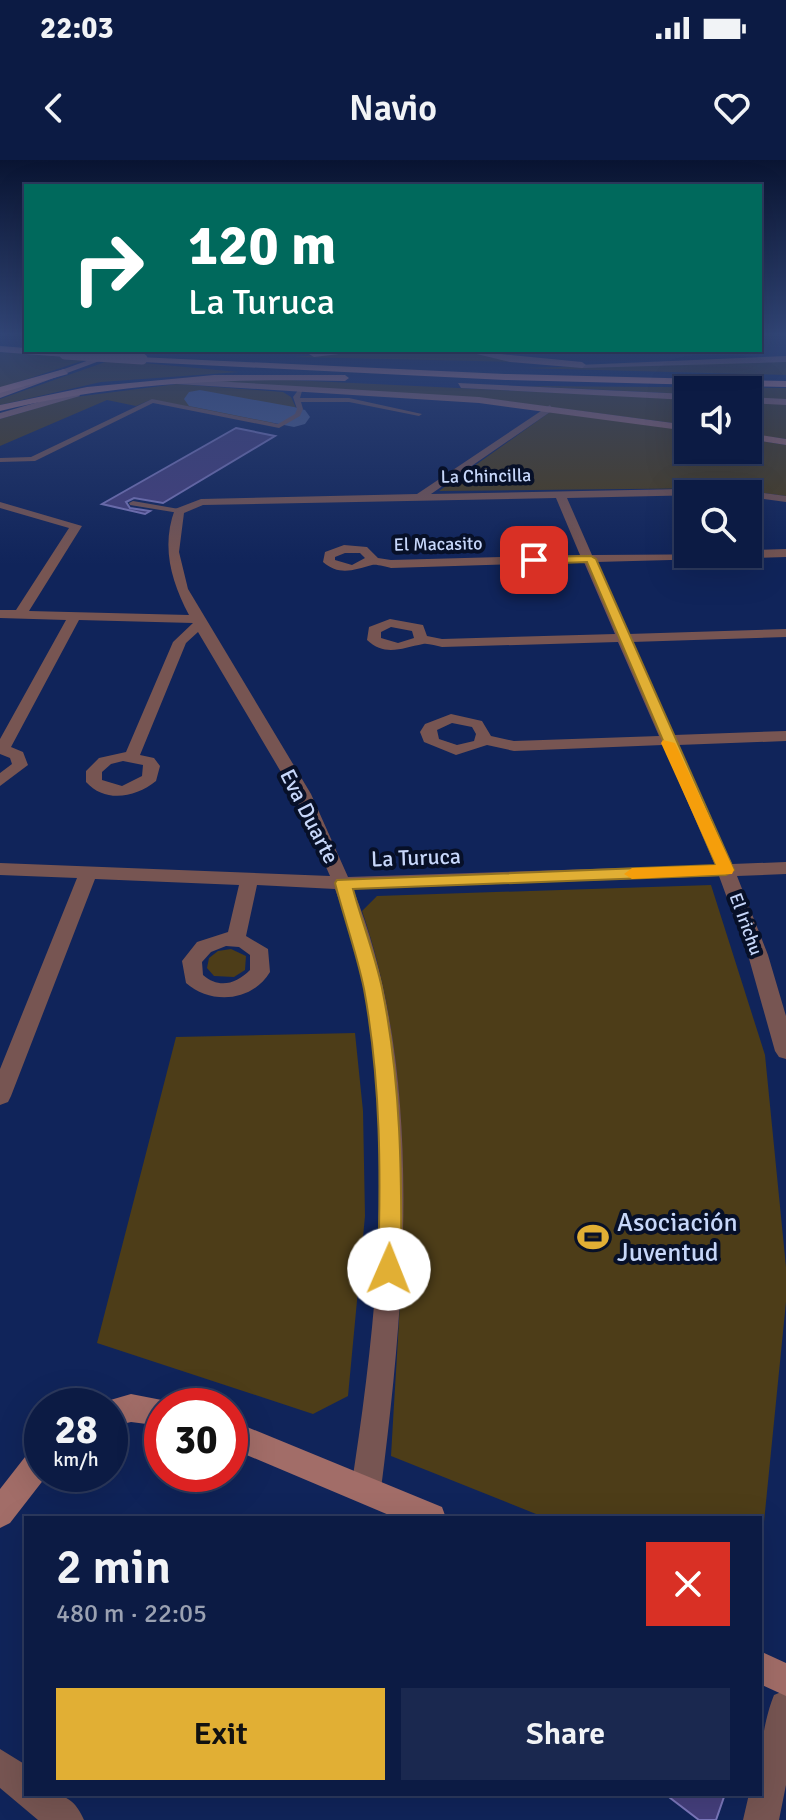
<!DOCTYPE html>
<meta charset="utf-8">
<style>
:root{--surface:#0c1b44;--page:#1a284f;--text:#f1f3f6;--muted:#9aa1b2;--line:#2c395d;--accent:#e1af34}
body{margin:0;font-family:Signika,sans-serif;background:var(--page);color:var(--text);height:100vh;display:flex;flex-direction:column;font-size:30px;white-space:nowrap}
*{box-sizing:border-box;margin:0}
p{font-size:26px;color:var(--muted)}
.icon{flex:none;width:44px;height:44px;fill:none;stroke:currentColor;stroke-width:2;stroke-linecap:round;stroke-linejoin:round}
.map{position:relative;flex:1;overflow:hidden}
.side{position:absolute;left:24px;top:1356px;width:738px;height:280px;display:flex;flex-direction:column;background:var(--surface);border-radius:0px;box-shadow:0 8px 32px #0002,0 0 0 2px var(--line)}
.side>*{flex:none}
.hud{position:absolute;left:24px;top:24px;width:738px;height:168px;border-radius:0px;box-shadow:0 8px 32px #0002,0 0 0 2px var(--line);background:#00695c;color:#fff;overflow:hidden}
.controls{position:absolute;left:674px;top:216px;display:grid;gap:16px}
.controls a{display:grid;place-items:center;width:88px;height:88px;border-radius:0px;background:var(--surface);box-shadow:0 8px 32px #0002,0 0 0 2px var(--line);font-size:40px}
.speed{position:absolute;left:24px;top:1228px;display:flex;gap:16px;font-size:40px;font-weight:700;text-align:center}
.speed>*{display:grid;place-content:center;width:104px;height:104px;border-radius:50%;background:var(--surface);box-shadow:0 8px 32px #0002,0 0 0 2px var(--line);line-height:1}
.speed small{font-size:20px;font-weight:400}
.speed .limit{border:12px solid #d22;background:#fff;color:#111}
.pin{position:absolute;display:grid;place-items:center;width:68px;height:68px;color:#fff;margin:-34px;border-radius:16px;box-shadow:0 4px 12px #0006}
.me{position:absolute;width:88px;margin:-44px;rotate:1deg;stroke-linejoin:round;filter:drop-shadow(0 0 6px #0008)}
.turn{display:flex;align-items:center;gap:28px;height:168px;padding:0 32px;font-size:36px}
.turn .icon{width:104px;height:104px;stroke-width:2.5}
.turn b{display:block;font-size:56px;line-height:68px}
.round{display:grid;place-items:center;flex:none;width:84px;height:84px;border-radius:0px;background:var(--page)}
.head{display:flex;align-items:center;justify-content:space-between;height:136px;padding:0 32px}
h1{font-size:48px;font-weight:600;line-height:60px}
.primary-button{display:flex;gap:16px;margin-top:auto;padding:16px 32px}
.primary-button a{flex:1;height:92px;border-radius:0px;background:var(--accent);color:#111;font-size:32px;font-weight:600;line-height:92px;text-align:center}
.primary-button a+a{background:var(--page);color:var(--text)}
.status{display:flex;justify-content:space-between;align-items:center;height:56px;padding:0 40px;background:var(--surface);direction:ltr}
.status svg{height:22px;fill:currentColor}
header{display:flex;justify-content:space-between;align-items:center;height:104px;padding:0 32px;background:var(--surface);font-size:36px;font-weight:600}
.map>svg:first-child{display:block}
.green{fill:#4d3d18}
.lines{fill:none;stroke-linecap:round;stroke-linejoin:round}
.taxiway{fill:#4e6090;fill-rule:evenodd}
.building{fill:#453f7d;stroke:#7b77bb;stroke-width:2}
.lane{fill:#775552;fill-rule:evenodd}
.street{fill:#775552;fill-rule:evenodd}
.secondary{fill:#a26d68;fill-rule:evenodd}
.primary{fill:#c47f79;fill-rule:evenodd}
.highway{fill:#e29088;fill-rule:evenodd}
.highway-bridge{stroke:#e29088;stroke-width:11}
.route{fill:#e1af34;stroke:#927222;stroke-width:2}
.slow{fill:#f59e0b}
.labels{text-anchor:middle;stroke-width:8;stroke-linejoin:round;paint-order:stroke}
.far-street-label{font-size:18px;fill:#c7d7fa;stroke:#071028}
.street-label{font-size:22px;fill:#c7d7fa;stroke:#071028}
.near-poi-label{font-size:26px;fill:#c7d7fa;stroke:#071028;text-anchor:start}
</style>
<div class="status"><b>22:03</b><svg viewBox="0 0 49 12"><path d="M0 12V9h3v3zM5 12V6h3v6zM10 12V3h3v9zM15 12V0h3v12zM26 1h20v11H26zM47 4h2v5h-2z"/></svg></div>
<header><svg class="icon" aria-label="back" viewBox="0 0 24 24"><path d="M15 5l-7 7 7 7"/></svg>Navio<svg class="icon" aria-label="heart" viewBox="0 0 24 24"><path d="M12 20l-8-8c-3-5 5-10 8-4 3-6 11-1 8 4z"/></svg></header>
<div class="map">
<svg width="786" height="1660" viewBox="0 0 786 1660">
<rect width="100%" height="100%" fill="#10245a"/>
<path class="green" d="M 376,190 L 455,190 L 523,202 L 295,197 Z
M 0,192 L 91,198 L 0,228 Z
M 111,200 L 239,212 L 101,222 L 0,245 L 0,239 Z
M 786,201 L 786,215 L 523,208 Z
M 227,217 L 688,239 L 688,265 L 481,238 L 301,229 L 188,219 Z
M 177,224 L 283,232 L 291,237 L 296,248 L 293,254 L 271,263 L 150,240 L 136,246 L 107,240 L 0,286 L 0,259 L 75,237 Z
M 523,226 L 786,228 L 786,240 L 748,238 L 748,230 L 688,230 L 688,234 Z
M 748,242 L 786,244 L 786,279 L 748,274 Z
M 550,252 L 688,270 L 688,290 L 748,290 L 748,279 L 786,285 L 786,336 L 727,328 L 439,331 Z
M 711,725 L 765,895 L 786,1107 L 786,1142 L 760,1402 L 760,1358 L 546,1358 L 391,1296 C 401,1113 422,927 362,751 L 377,736 Z
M 231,789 L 246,796 L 245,810 L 234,817 L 214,816 L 207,808 L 209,798 L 218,791 Z
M 355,873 L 363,951 L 365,1056 L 348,1236 L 313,1254 L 97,1183 L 176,877 Z"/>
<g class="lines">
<path class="taxiway" d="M 200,230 L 294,247 L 305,250 L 310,257 L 305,264 L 294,267 L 189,246 L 184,239 L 189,232 Z"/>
</g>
<path class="building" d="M 236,268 L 275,276 L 163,343 L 134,338 L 126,342 L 130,348 L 150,351 L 145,354 L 102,344 Z
M 665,1634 L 725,1634 L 716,1660 L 699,1660 Z"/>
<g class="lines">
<path class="lane" d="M 299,229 L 302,231 L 300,238 L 349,238 L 422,254 L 419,256 L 349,242 L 301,242 L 303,249 L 300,256 L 279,268 L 153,243 L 35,301 L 0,302 L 0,298 L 31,297 L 152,239 L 278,264 L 295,254 L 297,249 L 293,237 Z
M 133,341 L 179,349 L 183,351 L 179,353 L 130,345 L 129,343 Z"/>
<path class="street" d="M 550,245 L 553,250 L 431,334 L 729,328 L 786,336 L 786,342 L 748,337 L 748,334 L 567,338 L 592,395 L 748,394 L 748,390 L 786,389 L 786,397 L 596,402 L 628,474 L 786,469 L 786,477 L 632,482 L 674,575 L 786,571 L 786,581 L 678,585 L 732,704 L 786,702 L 786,714 L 737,716 L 768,795 L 786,856 L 786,899 L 779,897 L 775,891 L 748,795 L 719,716 L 353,729 C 426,909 405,1141 381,1329 L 376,1339 L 366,1344 L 356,1339 L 351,1329 C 380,1142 405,909 335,729 L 257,725 L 246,776 L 268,789 L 270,812 C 252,842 211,845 186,823 L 182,801 L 197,782 L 228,772 L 239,725 L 95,719 L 11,936 L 8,942 L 0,945 L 0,909 L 77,718 L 0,715 L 0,703 L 330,716 L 294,634 L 198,472 L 186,483 L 140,595 L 154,598 L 160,606 L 156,621 C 135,638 105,643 86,622 L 86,611 L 99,598 L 126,592 L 173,482 L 193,463 L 79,460 L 11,587 L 23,592 L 28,605 L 0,626 L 0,613 L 12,604 L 10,598 L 0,594 L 0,579 L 66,460 L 0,458 L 0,450 L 16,450 L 69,368 L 0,348 L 0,342 L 82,366 L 29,451 L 189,455 C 171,421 161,386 175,349 L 201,339 L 417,334 ZM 556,338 L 580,395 L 391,400 L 378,398 L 367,387 L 344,385 L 325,392 L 323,402 C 339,416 354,410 372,405 C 377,404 386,407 391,408 L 584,402 L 615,474 L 442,479 L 427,476 L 423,465 L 390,459 L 369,467 L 367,480 C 385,497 402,488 423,484 C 428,483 436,486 442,487 L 618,482 L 659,576 L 514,581 L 491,576 L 482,561 L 451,554 L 425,564 L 420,572 L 424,582 L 456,595 L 487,585 L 514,591 L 663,585 L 715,705 L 348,717 L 311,634 L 188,429 L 179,392 L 184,353 L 203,345 ZM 345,393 L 360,393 L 365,398 L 352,405 L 335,400 L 335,397 ZM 391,467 L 412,471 L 414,478 L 398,483 L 381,478 L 381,472 ZM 452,563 L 472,567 L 476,574 L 474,581 L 457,585 L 439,579 L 437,570 ZM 123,601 L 143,605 L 142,616 L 122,626 L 102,620 L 102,612 L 111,604 ZM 226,786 L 239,787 L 250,795 L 250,810 C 236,824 219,829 203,815 L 202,802 L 211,792 Z
M 786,1530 L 786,1625 L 779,1660 L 743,1660 L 749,1634 L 760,1634 C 760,1600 761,1568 774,1535 Z
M 0,1589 L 26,1605 L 26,1634 C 54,1634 71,1630 84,1660 L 38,1660 L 0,1628 Z"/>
<path class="secondary" d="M 786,196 L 786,202 L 582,208 L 578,205 Z
M 180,219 L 479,237 L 688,265 L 688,271 L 479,243 L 177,224 Z
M 458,223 L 688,234 L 688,240 L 461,228 Z
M 77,231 L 80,236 L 0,259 L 0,253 Z
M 748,237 L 786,239 L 786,245 L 748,243 Z
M 748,273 L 786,279 L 786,285 L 748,279 Z
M 131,1234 L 172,1242 L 173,1246 L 162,1246 L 162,1266 L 131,1262 L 110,1267 L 110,1246 L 99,1246 L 100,1243 Z
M 230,1260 L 442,1347 L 446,1358 L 396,1358 L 230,1288 Z
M 42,1284 L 42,1314 L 48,1314 L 10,1363 L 0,1368 L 0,1329 L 32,1288 Z
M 760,1491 L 786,1503 L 786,1536 L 760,1524 Z"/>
<path class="primary" d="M 117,190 L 129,190 L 0,238 L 0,232 Z
M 460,190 L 582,202 L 586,205 L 582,208 L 510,202 Z
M 214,215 L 345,215 L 349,218 L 345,221 C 228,218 114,223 0,251 L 0,245 L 87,227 Z"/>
<path class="highway" d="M 0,186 L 65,191 L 70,194 L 65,197 L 0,192 Z
M 328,190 L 373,190 L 314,197 L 309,194 Z
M 138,197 L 505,214 L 786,221 L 786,227 L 505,220 L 142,202 Z
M 64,209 L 68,214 L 0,233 L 0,227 Z"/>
<path class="highway-bridge" d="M 65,194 L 142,199"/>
</g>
<linearGradient id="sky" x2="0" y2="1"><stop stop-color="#091432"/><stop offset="0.43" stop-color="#314576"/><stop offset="1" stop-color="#314576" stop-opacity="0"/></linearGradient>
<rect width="786" height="405" fill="url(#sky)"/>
<path class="route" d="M 591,396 L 596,399 L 734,710 L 726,715 L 353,729 C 362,762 375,795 382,828 C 401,921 402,1015 401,1109 L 397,1116 L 389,1119 L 381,1116 L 378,1109 C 381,1015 381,922 364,829 C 357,794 344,758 335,723 L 337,720 L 716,705 L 587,402 L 534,404 L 528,400 L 534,397 Z"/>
<path class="slow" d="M 663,580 L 675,583 L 734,710 L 732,714 L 632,719 L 624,714 L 632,708 L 716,705 L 661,583 Z"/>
<defs>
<symbol id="stadium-bare" viewBox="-9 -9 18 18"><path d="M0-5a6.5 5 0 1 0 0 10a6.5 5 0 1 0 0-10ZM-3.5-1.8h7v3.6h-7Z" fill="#e1af34" stroke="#071028" stroke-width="2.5" paint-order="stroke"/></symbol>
</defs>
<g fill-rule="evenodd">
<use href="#stadium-bare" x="571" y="1055" width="44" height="44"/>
</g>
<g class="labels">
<g class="far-street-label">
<text transform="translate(486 316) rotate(-1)" y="6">La Chincilla</text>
<text transform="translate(438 384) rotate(-1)" y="6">El Macasito</text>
<text transform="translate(746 764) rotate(70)" y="6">El Irichu</text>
</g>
<g class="street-label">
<text transform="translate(310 656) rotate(63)" y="8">Eva Duarte</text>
<text transform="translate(416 697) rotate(-2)" y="8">La Turuca</text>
</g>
<g class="near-poi-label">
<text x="617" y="1071">Asociación<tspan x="617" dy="30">Juventud</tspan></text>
</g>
</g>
</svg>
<div class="controls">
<a><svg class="icon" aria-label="sound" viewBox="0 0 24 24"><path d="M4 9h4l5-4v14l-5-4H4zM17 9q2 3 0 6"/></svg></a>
<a><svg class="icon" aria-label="search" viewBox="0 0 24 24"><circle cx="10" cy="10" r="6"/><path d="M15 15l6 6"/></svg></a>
</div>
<div class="speed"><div>28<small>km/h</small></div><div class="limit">30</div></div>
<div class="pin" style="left:534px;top:400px;background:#d93025"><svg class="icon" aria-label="arrive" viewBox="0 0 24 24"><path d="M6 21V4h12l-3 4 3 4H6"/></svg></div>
<svg class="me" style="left:389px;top:1109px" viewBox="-20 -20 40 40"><circle r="19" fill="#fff"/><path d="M0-13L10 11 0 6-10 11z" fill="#e1af34"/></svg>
<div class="hud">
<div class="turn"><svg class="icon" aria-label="right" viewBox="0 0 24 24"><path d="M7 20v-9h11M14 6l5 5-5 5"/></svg><div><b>120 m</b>La Turuca</div></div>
</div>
<section class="side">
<div class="head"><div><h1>2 min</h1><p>480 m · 22:05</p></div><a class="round" style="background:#d93025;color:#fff"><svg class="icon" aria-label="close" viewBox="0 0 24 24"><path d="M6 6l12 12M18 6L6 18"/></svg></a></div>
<div class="primary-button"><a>Exit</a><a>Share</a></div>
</section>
</div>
